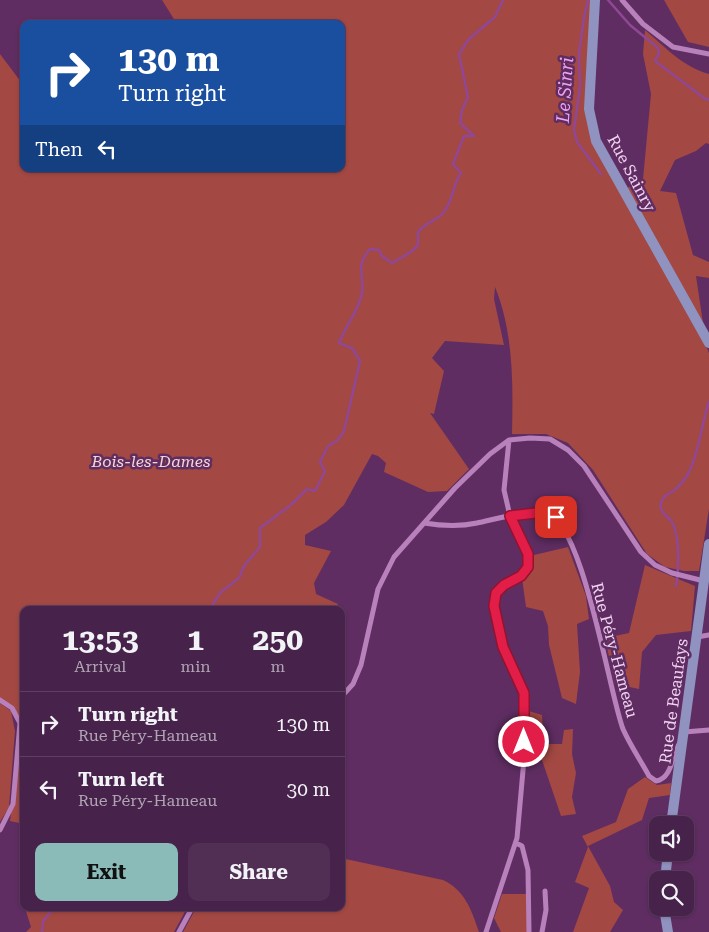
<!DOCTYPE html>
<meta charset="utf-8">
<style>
:root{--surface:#47224a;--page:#512f54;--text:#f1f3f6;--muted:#b0a4b5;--line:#5f3f62;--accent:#8bbbb9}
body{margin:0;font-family:"Roboto Serif",serif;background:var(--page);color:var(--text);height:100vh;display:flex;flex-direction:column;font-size:19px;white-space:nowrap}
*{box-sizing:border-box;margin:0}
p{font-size:16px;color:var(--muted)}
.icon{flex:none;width:28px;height:28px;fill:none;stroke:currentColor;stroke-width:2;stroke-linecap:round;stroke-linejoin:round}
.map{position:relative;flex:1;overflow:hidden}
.side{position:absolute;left:20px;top:606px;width:325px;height:305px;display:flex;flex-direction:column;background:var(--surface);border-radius:10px;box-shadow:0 1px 4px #0004,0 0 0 1px var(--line)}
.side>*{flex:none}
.top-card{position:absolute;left:20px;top:20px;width:325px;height:152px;border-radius:10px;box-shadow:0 1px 4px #0004,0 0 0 1px var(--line);background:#1a4fa0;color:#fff;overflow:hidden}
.controls{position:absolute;left:649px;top:816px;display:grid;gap:10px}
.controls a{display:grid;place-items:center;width:45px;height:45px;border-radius:10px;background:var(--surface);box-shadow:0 1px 4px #0004,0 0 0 1px var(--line);font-size:25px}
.pin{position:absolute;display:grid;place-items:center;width:42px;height:42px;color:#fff;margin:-21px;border-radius:10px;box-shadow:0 2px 8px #0006}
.me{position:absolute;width:55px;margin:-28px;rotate:0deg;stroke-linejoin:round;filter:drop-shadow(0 0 4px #0008)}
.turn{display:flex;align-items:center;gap:18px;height:105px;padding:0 15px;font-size:22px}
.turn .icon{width:65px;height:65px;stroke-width:2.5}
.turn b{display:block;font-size:35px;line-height:42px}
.then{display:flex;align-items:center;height:48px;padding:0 15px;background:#0003;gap:10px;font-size:19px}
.eta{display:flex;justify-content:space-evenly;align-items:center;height:85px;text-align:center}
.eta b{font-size:30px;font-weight:700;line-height:35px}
.primary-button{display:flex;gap:10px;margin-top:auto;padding:10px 15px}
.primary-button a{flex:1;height:58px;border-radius:10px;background:var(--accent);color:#111;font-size:20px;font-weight:700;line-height:58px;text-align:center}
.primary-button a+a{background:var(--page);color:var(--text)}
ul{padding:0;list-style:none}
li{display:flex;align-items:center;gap:15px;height:65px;padding:0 15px;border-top:1px solid var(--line)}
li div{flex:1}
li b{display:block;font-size:19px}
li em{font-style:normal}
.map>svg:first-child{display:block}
.green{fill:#a34843}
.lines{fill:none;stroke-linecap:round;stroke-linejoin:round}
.stream{stroke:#904795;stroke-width:2.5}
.street{stroke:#b981bb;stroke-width:5}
.secondary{stroke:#9092bf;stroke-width:10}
.route-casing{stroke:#92132f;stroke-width:12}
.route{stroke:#e11d48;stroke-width:9}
.labels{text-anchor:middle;stroke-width:5;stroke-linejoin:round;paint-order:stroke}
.street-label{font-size:16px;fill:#f1d3f2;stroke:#5f2d62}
.park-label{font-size:16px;font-style:italic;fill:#f4d6d2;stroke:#5f2d62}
.water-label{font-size:18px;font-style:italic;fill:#f0a3f4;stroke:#5f2d62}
</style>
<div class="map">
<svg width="709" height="932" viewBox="0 0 709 932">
<rect width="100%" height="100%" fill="#5f2d62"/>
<path class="green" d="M 162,0 L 595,0 L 589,109 L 596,141 L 695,319 L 709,353 L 709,509 L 699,571 L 684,571 L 665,567 L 647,554 L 593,470 L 568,443 L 546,434 L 512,434 C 513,385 514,334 495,287 L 494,299 L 504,345 L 445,341 L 432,358 L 444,371 L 434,414 L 430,413 L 469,469 L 447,491 L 428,492 L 384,472 L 386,463 L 378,456 L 372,454 L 344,505 L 326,522 L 305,535 L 305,545 L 331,551 L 314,583 L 316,594 L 338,604 L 335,610 L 24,610 L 24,824 L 10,821 L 22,719 L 0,698 L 0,54 L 24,86 L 24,169 L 341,169 L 341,24 L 177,24 Z
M 664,0 L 709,0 L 709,47 L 688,42 Z
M 645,30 C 665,47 683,67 709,74 L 709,144 L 706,143 L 696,151 L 675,160 L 660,191 L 676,193 L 693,255 L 709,262 L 709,278 L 696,276 L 703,323 L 627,188 L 643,179 L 651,94 L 643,54 Z
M 568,547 L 586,596 L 589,619 L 577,624 L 580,672 L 576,704 L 562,698 L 549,645 L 548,626 L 543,611 L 526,607 L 522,578 L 534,562 L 534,555 Z
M 645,565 L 695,586 L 691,631 L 656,635 L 642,652 L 639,689 L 615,684 L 605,638 L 629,633 Z
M 0,703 L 11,711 L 15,731 L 9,807 L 0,822 Z
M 529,711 L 542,715 L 544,744 L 562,744 L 564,730 L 573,729 L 572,754 L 576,773 L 572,797 L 576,814 L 561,816 L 542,760 L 526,763 Z
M 645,777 L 657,785 L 671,783 L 670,795 L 649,798 L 642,820 L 588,846 L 610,886 L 614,902 L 623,910 L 610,932 L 573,932 L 589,888 L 575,882 L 588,847 L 582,836 L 616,822 L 628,789 Z
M 341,858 L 443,880 C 465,890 472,911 479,932 L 183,932 L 196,908 L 341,908 Z
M 502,894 L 526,894 L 528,932 L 501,932 L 494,918 Z
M 25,908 L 187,908 L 174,932 L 26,932 L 31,927 Z"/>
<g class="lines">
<path class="stream" d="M 588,0 L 584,17 L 579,54 L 580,87 L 574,130 L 577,142 L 601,174
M 608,0 L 630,25 L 658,48 L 659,53 L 655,61 L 704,98 L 709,100
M 676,586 C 679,570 680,536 672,522 C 667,515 659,513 661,503 C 663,494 672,493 677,488 C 681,484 686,477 689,472 C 700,450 701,425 709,402
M 211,610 L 214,602 L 221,592 L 239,578 L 244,566 L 260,547 L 260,528 L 292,504 L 307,489 L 315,491 L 325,471 L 320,462 L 328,446 L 338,440 L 344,431 L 360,361 L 352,348 L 339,343 C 345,326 359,311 362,293 C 365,275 354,267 370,249 L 379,250 L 382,256 L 392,263 L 411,252 L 418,245 L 418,232 C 425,223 436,221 443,213 C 454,200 452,185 461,173 L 453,164 L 464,136 L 474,136 L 460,123 L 462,110 L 468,97 L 459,54 L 469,39 L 495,17 L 503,0
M 42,932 L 43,921 L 54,908"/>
<path class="street" d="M 622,0 L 643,24 L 673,47 L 709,54
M 424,523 C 442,526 459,527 477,523 C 492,520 531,509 545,512 C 583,519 609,693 623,729 C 630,745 641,761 649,776 L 656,781 C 672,779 672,755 679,744
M 697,637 L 709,635
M 341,697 L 353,684 L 361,665 L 378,589 L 394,557 L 455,488 L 490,454 L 509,440 L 530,438 L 550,439 L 568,450 L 584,466 L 641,552 L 655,565 L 672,573 L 704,581
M 0,700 L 12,708 L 20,723 L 13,804 L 0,830
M 684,732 L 709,730
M 516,843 L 522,846 L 528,870 L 529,932
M 179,932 L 192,908
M 486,932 L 517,838 L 524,759 L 524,693 L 503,647 L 494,606 L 496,593 L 504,585 L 521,576 L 528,567 L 528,553 L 510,516 L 504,490 L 509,440
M 542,932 L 546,910 L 545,891"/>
<path class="secondary" d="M 595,0 L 589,109 L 596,141 L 709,343
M 671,825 L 709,544
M 665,880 L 668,852
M 664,908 L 668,932"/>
</g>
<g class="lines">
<defs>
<path id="route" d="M 524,742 L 524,693 L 503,647 L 494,606 L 496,593 L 504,585 L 521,576 L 528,567 L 528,554 L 510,516 L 544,512 L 556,517"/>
</defs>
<use href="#route" class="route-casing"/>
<use href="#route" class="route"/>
</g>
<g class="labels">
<g class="street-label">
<text transform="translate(632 173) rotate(62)" y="6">Rue Sainry</text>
<text transform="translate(615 650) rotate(75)" y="6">Rue Péry-Hameau</text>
<text transform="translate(673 701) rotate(-82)" y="6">Rue de Beaufays</text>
</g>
<g class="park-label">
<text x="151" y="467">Bois-les-Dames</text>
</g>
<g class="water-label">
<text transform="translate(565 90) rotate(-86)" y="6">Le Sinri</text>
</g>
</g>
</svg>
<div class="controls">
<a><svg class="icon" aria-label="sound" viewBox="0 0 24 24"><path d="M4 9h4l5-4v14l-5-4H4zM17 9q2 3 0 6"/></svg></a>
<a><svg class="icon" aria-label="search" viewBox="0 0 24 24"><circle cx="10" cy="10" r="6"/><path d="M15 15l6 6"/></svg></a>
</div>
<div class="pin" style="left:556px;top:517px;background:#d93025"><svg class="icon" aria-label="arrive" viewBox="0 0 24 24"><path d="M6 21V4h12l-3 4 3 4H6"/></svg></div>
<svg class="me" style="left:524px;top:742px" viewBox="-20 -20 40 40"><circle r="17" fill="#e11d48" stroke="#fff" stroke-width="3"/><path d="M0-11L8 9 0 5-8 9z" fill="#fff"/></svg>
<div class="top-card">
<div class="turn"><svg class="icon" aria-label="right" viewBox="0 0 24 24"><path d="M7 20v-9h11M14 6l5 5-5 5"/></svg><div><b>130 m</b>Turn right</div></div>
<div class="then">Then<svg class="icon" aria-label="left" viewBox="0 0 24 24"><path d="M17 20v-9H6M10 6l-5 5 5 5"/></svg></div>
</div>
<section class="side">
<div class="eta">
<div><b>13:53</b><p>Arrival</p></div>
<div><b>1</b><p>min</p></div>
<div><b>250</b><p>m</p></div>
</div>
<ul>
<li><svg class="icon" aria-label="right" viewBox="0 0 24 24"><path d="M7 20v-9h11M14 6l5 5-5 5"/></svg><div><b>Turn right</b><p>Rue Péry-Hameau</p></div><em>130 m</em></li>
<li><svg class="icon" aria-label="left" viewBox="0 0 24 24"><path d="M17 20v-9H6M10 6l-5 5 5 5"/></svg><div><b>Turn left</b><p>Rue Péry-Hameau</p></div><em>30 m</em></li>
</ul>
<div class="primary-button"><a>Exit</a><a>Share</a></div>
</section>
</div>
